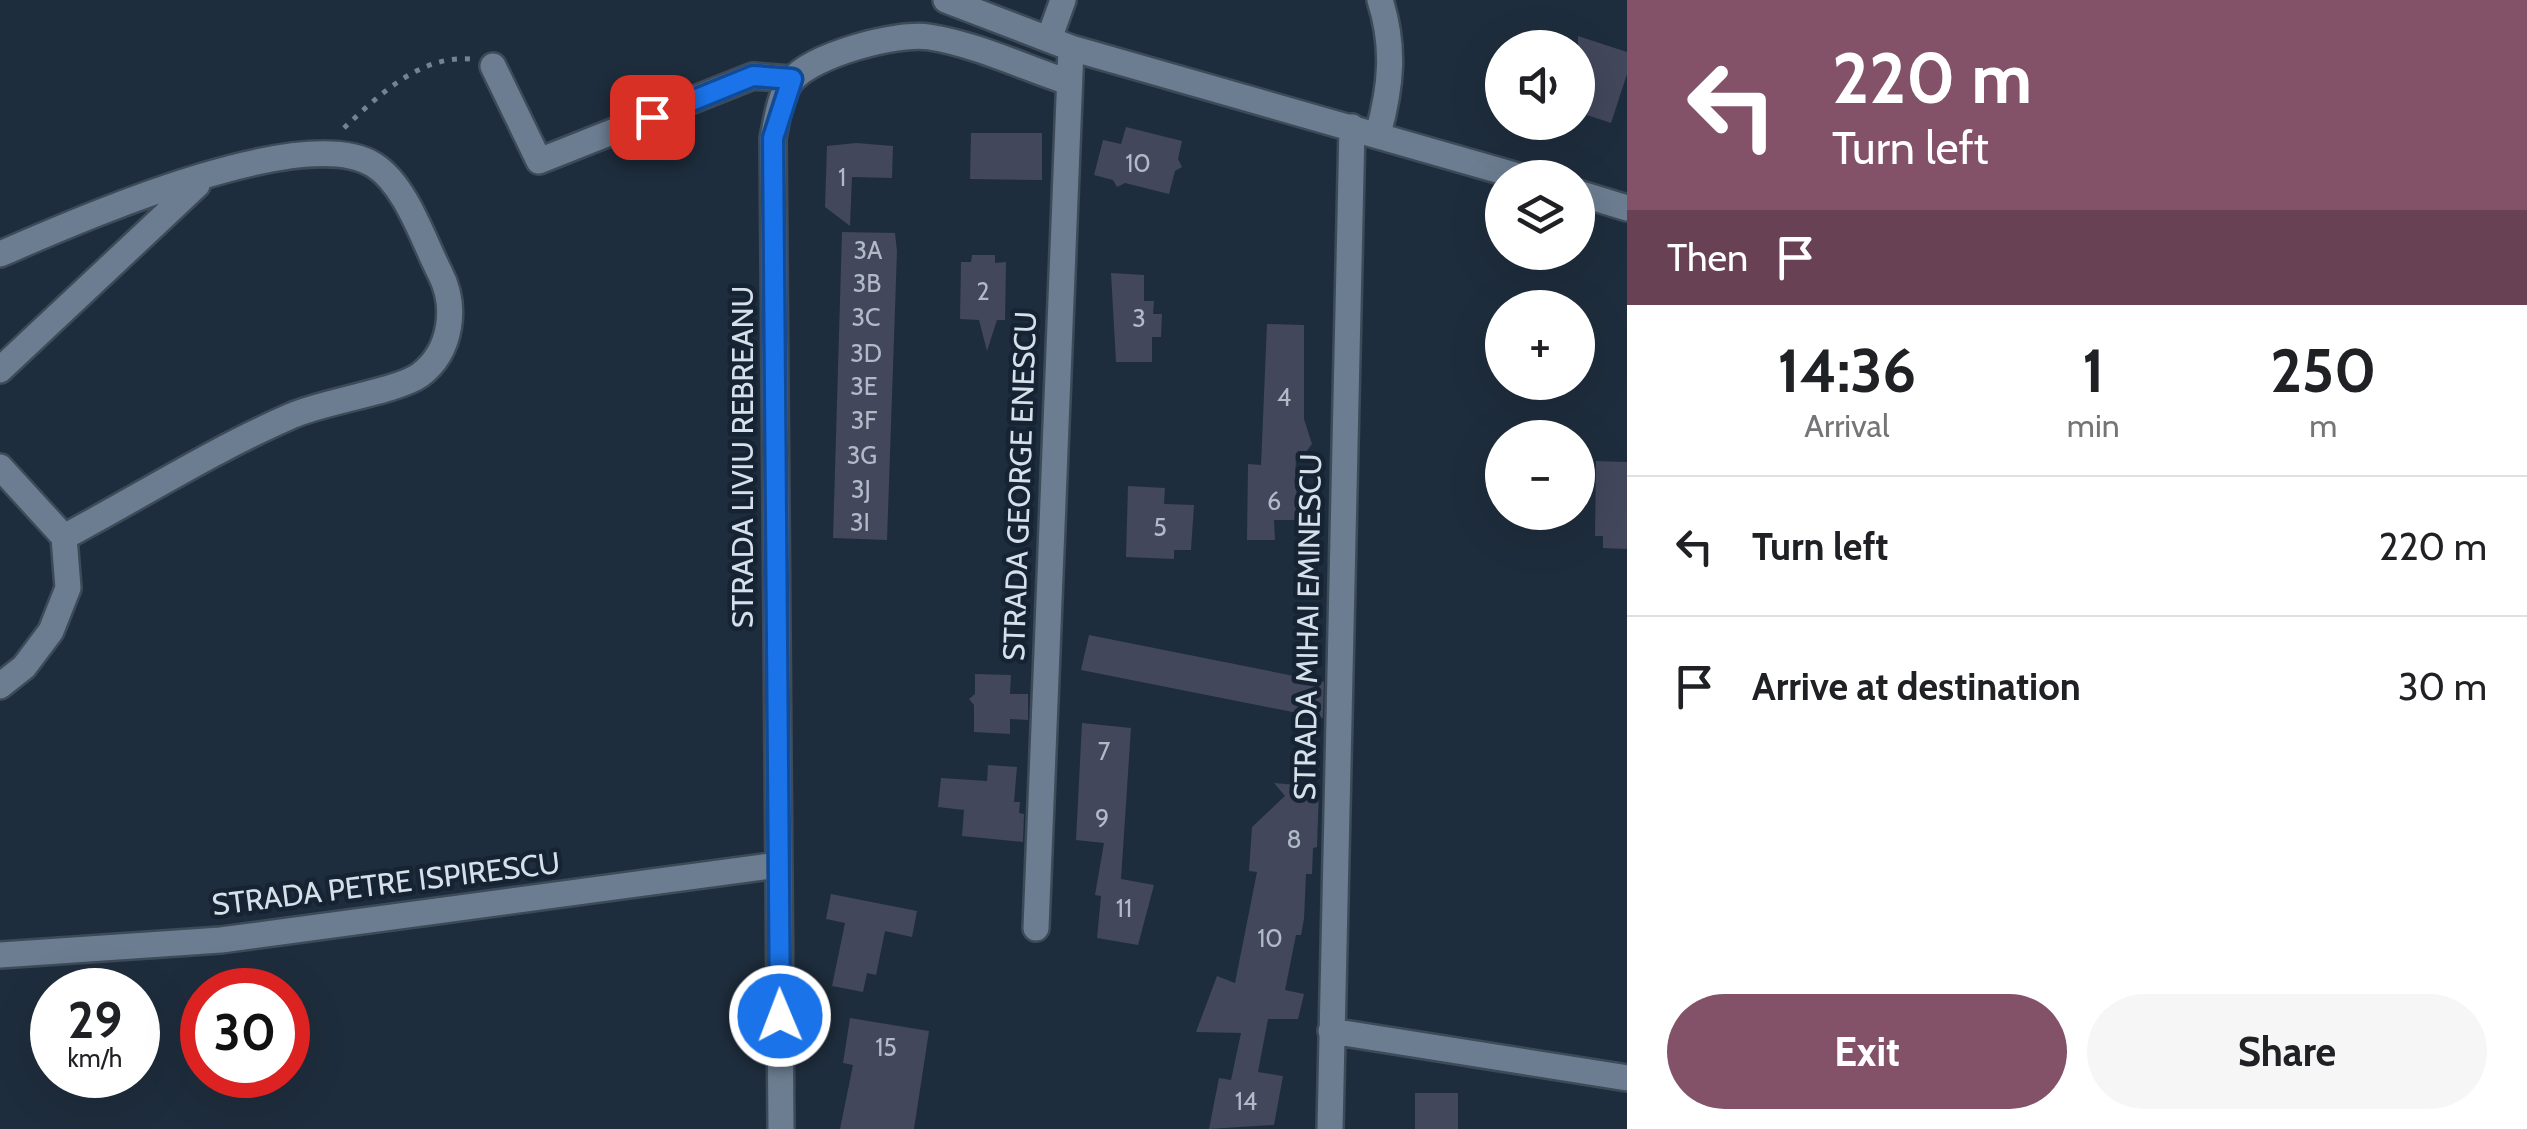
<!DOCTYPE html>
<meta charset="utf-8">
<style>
:root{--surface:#fff;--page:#f6f6f6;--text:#202124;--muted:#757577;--line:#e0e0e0;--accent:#835269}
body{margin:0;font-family:Cabin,sans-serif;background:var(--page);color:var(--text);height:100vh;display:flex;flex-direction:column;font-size:38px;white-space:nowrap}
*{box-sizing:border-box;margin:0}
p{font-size:32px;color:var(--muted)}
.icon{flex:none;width:55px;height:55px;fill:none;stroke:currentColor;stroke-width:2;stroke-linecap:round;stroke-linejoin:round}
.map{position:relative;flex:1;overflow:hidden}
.sheet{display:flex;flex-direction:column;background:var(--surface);width:900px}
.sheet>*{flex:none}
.banner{background:#835269;color:#fff;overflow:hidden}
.buttons{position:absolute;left:1485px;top:30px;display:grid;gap:20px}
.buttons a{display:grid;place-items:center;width:110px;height:110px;border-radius:50%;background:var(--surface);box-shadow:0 10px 40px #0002;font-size:50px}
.speed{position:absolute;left:30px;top:968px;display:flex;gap:20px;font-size:50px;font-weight:700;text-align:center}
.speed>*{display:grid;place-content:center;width:130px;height:130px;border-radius:50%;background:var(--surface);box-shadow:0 10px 40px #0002;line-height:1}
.speed small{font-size:25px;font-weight:400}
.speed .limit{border:15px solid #d22;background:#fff;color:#111}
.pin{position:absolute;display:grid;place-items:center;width:85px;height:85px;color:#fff;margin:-42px;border-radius:20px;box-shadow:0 5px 15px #0006}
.me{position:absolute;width:110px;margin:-55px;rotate:359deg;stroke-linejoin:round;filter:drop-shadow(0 0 8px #0008)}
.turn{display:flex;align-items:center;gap:35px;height:210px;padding:0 40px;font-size:45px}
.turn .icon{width:130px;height:130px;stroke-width:2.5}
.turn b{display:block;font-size:70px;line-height:85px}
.then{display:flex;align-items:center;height:95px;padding:0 40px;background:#0003;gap:20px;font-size:38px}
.eta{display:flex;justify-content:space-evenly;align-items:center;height:170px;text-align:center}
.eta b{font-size:60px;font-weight:800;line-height:70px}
.button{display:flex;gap:20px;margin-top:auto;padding:20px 40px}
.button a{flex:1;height:115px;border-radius:60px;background:var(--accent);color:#fff;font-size:40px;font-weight:800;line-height:115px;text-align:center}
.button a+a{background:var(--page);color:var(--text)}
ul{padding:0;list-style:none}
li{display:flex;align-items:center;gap:30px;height:140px;padding:0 40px;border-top:2px solid var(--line)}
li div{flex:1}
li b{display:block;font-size:38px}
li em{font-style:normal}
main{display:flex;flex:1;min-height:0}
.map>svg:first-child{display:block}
.building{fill:#42475c}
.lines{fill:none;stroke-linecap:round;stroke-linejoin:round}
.street-casing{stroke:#3d4a58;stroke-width:30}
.path{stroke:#758290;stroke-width:5;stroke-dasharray:5 8;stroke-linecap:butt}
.street{stroke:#6c7d91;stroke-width:25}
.route-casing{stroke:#114b97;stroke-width:25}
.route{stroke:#1a73e8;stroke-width:18}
.labels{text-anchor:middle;stroke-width:9;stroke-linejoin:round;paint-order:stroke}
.number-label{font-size:25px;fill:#b1bac7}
.street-label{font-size:30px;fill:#d6e0eb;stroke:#152333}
</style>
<main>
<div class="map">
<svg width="1627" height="1129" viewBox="0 0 1627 1129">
<rect width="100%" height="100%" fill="#1e2d3d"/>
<path class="building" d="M 1578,36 L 1627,52 L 1627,74 L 1611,123 L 1578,112 Z
M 1126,127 L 1182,141 L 1178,159 L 1182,167 L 1175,171 L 1169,194 L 1125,183 L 1117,187 L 1113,180 L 1094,175 L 1103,140 L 1121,144 Z
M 971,133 L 1042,133 L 1042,180 L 970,179 Z
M 856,143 L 893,146 L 892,178 L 852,177 L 850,226 L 825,207 L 827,146 Z
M 842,232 L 895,233 L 897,251 L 887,540 L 833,538 Z
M 972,255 L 995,255 L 995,263 L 1006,262 L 1005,320 L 997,320 L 987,351 L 979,320 L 960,319 L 961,262 L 971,262 Z
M 1111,273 L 1144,275 L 1144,301 L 1154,301 L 1153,314 L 1162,314 L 1161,337 L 1152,337 L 1152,362 L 1116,362 Z
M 1267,324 L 1304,325 L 1304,419 L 1312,444 L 1303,456 L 1296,455 L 1295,488 L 1301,502 L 1294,520 L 1274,520 L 1275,540 L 1247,540 L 1248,464 L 1261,465 Z
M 1596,461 L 1627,462 L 1627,549 L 1603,548 L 1603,536 L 1595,536 Z
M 1128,486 L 1165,488 L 1164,504 L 1194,505 L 1191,550 L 1174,550 L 1174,559 L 1126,557 Z
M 1089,635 L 1324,682 L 1323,718 L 1081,670 Z
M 975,674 L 1011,675 L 1010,694 L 1028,694 L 1028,720 L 1010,719 L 1010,734 L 974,732 L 974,705 L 969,699 L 975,694 Z
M 1082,723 L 1131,728 L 1121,879 L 1154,885 L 1138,945 L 1097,938 L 1101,896 L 1095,895 L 1104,843 L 1076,840 Z
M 988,765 L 1017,767 L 1014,802 L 1020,802 L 1019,813 L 1024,814 L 1023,842 L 962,836 L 964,810 L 938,807 L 941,778 L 987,781 Z
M 1274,783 L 1319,787 L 1317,847 L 1313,848 L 1312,874 L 1306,874 L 1304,919 L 1301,935 L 1296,935 L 1285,990 L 1304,994 L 1298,1019 L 1268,1019 L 1258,1072 L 1283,1076 L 1274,1125 L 1209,1129 L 1219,1078 L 1231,1080 L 1241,1033 L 1196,1032 L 1217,976 L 1235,983 L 1257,872 L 1249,871 L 1252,827 L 1285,796 Z
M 831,894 L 917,911 L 912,937 L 885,931 L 876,975 L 867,973 L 863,992 L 832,986 L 845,923 L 826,919 Z
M 850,1018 L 929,1031 L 914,1129 L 840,1129 L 853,1065 L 843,1063 Z
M 1415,1093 L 1458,1093 L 1458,1129 L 1415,1129 Z"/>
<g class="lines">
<defs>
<path id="street" d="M 946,0 L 1071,48 L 1525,178
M 1049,39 L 1063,0
M 493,66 L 539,161 L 753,76 L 792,79
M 1378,134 C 1391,87 1395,47 1380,0
M 1578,193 L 1627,208
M 0,254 C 75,222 302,120 374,165 C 406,185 423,240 440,273 C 457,306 452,351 420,375 C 398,391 321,402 291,416 C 213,450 139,497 64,537
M 0,370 L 197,185
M 0,467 L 64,537 L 68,588 L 51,631 L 24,667 L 0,686
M 1036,928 L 1071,48
M 0,955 L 221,940 L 778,865
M 1331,1031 L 1627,1078
M 781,1129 L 773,138 C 777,120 779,95 792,80 C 813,55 896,32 929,37 C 975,44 1023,67 1068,82
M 1330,1129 L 1352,127"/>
</defs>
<use href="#street" class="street-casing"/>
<path class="path" d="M 344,128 C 379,95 420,55 471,59"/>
<use href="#street" class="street"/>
</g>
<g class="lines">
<defs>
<path id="route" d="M 652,117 L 753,76 L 792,79 L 773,138 L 780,1016"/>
</defs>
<use href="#route" class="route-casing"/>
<use href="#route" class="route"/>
</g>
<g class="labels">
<g class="number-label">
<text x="1138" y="172">10</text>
<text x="842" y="186">1</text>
<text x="868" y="259">3A</text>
<text x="867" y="292">3B</text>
<text x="983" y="300">2</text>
<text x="866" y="326">3C</text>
<text x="1139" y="327">3</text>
<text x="866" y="362">3D</text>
<text x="864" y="395">3E</text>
<text x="1284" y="406">4</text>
<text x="864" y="429">3F</text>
<text x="862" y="464">3G</text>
<text x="861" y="498">3J</text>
<text x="1274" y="510">6</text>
<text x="860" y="531">3I</text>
<text x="1160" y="536">5</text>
<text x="1104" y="760">7</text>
<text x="1102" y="827">9</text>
<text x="1294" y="848">8</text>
<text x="1124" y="917">11</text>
<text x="1270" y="947">10</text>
<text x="886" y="1056">15</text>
<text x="1246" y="1110">14</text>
</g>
<g class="street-label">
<text transform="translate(743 457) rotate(-90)" y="10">STRADA LIVIU REBREANU</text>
<text transform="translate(1020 486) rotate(-88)" y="10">STRADA GEORGE ENESCU</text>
<text transform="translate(1308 627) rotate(-89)" y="10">STRADA MIHAI EMINESCU</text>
<text transform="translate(386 884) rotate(-7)" y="10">STRADA PETRE ISPIRESCU</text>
</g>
</g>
</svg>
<div class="buttons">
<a><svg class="icon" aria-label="sound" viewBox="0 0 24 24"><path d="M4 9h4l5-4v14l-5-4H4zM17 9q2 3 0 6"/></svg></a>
<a><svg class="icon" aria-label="layers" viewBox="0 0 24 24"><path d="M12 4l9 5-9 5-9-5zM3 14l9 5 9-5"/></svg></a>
<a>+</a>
<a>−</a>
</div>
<div class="speed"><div>29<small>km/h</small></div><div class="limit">30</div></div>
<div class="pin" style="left:652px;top:117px;background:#d93025"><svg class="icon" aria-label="arrive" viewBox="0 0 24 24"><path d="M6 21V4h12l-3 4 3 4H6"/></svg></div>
<svg class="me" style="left:780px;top:1016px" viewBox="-20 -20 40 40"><circle r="17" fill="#1a73e8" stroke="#fff" stroke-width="3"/><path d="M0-11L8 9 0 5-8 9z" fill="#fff"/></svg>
</div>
<section class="sheet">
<div class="banner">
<div class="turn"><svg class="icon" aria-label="left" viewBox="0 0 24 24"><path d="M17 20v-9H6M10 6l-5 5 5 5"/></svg><div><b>220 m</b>Turn left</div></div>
<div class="then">Then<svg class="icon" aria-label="arrive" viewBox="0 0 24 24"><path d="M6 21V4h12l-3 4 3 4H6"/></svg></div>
</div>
<div class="eta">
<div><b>14:36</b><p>Arrival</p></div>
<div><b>1</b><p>min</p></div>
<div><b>250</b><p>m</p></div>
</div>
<ul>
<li><svg class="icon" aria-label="left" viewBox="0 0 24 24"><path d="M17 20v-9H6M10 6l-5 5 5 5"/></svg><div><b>Turn left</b></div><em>220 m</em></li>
<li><svg class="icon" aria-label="arrive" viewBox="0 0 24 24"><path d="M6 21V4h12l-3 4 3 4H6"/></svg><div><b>Arrive at destination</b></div><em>30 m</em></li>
</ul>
<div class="button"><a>Exit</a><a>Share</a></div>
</section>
</main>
